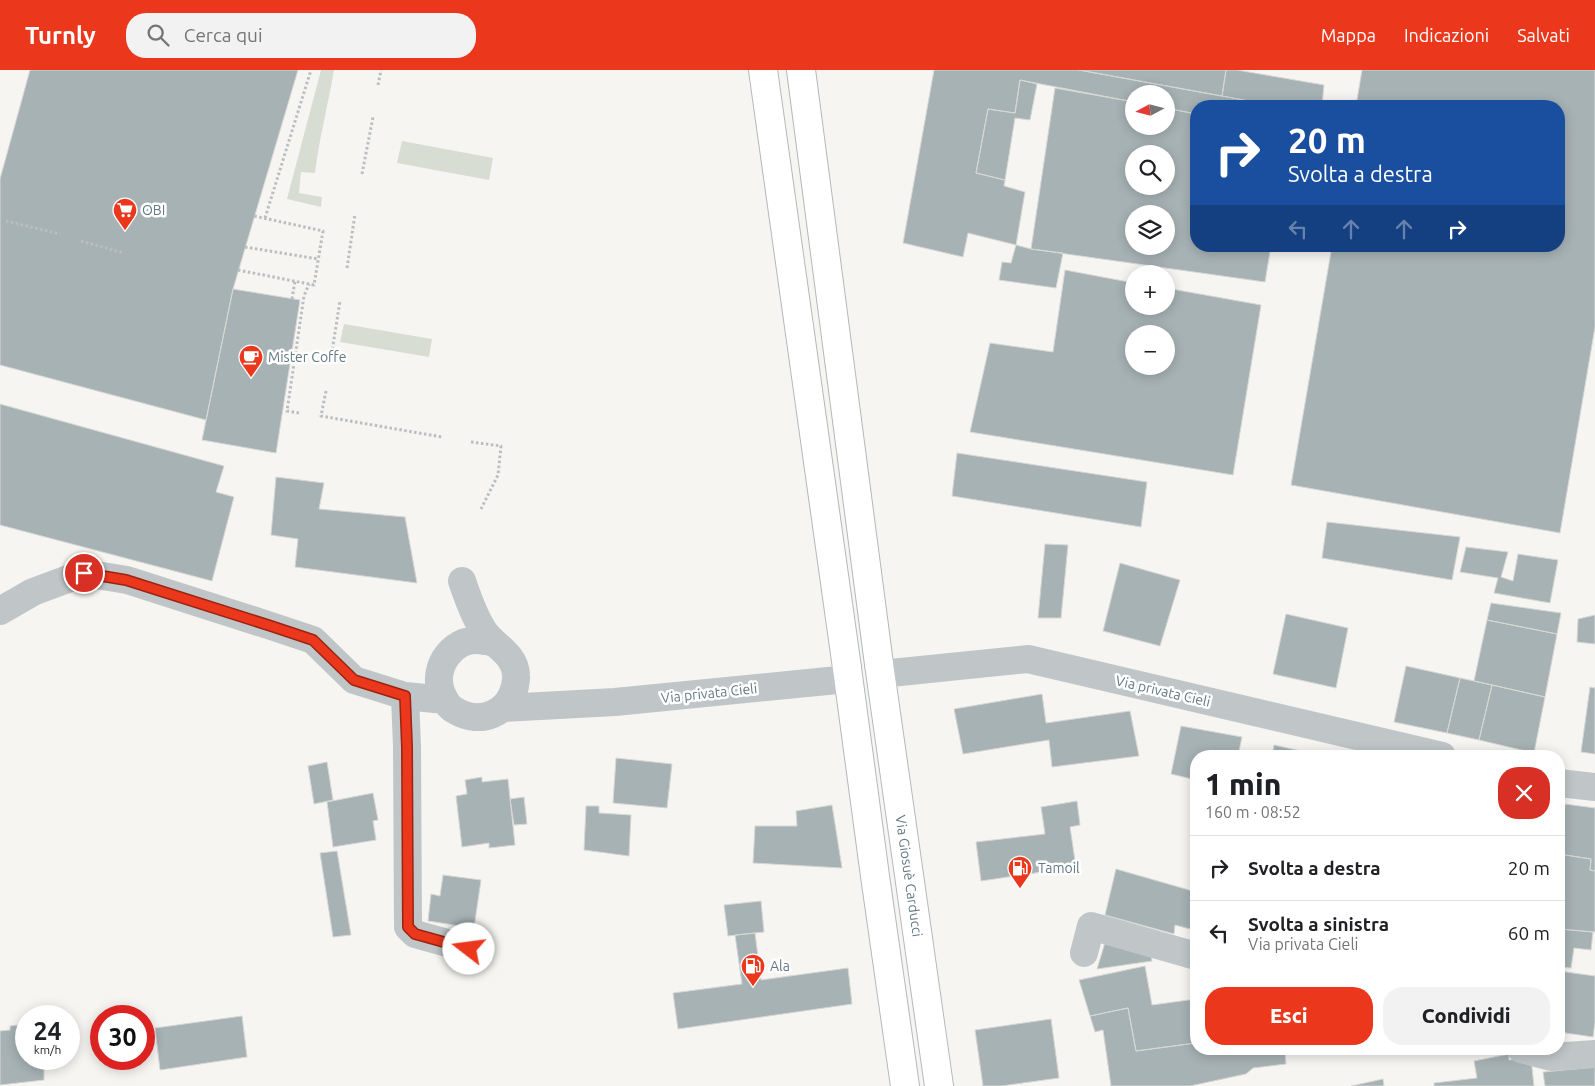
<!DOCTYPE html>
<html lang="it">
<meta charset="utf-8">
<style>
:root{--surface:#fff;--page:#f2f2f2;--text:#202124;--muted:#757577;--line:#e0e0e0;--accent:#eb371c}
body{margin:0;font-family:Ubuntu,sans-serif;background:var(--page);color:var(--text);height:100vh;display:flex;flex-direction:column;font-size:19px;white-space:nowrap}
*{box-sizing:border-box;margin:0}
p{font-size:16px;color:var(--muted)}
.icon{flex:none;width:28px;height:28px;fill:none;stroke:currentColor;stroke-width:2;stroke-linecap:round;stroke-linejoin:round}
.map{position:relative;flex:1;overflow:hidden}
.panel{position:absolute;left:1190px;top:680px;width:375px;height:305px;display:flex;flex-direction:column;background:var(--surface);border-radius:20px;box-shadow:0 2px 12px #0003}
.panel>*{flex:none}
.banner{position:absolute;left:1190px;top:30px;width:375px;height:152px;border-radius:20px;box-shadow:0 2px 12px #0003;background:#1a4fa0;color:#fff;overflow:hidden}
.needle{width:32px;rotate:263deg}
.fabs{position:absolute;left:1125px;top:15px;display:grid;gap:10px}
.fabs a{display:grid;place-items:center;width:50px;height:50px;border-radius:50%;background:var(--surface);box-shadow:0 2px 12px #0003;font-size:25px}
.speed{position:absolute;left:15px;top:935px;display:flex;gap:10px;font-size:25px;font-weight:700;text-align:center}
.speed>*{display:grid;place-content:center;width:65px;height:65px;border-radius:50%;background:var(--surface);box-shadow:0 2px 12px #0003;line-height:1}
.speed small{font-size:12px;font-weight:400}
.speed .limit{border:8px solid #d22;background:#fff;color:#111}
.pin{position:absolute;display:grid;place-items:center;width:42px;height:42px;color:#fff;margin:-21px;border:2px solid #fff;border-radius:50%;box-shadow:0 1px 5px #0007}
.me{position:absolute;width:55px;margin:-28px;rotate:285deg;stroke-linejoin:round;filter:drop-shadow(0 0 4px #0008)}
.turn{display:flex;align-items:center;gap:18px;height:105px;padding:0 15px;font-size:22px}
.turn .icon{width:65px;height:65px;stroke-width:2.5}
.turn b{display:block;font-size:35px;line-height:42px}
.lanes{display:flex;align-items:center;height:48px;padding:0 15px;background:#0003;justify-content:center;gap:25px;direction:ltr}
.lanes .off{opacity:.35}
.round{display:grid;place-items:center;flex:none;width:52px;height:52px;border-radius:20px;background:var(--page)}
.summary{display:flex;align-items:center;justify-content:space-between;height:85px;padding:0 15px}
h1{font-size:30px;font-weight:800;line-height:38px}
.primary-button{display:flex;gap:10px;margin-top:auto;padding:10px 15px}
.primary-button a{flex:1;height:58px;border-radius:20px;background:var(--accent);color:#fff;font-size:20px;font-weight:800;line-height:58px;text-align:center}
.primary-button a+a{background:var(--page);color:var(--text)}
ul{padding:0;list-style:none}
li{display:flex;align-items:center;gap:15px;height:65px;padding:0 15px;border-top:1px solid var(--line)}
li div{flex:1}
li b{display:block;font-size:19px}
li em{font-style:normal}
header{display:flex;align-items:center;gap:30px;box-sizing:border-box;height:70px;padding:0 25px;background:var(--accent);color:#fff}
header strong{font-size:24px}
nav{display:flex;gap:28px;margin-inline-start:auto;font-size:18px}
.search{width:350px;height:45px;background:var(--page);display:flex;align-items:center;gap:12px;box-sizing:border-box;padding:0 18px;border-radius:20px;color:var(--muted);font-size:19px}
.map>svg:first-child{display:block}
.green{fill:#d7ddd3}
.building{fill:#a7b2b5;stroke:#d7d7d4;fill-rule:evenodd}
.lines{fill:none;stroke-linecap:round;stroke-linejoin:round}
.primary-casing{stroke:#b4b9bc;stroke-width:30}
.motorway-casing{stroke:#b3b8bb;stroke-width:30}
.path{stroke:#babec0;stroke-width:3;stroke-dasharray:2.5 2.5;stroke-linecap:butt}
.minor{stroke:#c0c6c8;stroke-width:28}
.primary{stroke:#fff;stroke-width:28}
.motorway{stroke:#fff;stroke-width:28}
.route-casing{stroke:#992412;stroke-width:12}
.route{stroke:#eb371c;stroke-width:9}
.labels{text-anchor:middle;stroke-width:5;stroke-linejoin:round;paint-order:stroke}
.poi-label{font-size:14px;fill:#637984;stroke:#fff;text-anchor:start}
.street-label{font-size:14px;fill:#637984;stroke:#fff}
</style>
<header>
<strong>Turnly</strong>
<div class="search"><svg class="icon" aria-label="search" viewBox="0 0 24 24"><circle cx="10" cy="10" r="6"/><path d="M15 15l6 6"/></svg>Cerca qui</div>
<nav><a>Mappa</a><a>Indicazioni</a><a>Salvati</a></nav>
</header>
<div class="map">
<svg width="1595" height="1016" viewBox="0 0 1595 1016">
<rect width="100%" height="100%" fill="#f6f5f2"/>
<path class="green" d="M 321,0 L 334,0 C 328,35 319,69 315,103 L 301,102 L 299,123 L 322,127 L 321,137 L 287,129 Z
M 402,71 L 493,88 L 489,110 L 397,93 Z
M 344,254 L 432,269 L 429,287 L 340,272 Z"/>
<path class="building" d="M 30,0 L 298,0 L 233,219 L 206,350 L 0,295 L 0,109 Z
M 934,0 L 1079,0 L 1276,36 L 1196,36 L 1196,44 L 1166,38 L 1166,24 L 1134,24 L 1134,32 L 1020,10 L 1015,43 L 988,39 L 976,103 L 1005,110 L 1004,116 L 1025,122 L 1016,175 L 968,163 L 963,187 L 903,173 Z
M 1079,0 L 1226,0 L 1222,26 Z
M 1226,0 L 1237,0 L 1324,15 L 1322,36 L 1276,36 L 1222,26 Z
M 1362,0 L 1595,0 L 1595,257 L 1560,463 L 1291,415 L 1332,176 L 1559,176 L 1559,36 L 1356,36 Z
M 1020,10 L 1037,14 L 1030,50 L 1015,48 L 1005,110 L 976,103 L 988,39 L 1015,43 Z
M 1055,18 L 1134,32 L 1134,56 L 1166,56 L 1166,38 L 1196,44 L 1196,176 L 1271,176 L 1265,212 L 1031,179 ZM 1134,84 L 1166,84 L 1166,116 L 1134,116 ZM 1134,144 L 1166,144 L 1166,176 L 1134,176 Z
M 1016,175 L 1031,179 L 1063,183 L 1056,218 L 999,210 L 1002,192 L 1011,193 Z
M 1065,200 L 1134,213 L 1134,236 L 1166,236 L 1166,218 L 1261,235 L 1233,405 L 970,362 L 990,273 L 1053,282 ZM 1134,264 L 1166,264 L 1166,296 L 1134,296 Z
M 233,219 L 300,230 L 276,383 L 202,370 Z
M 0,334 L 224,396 L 216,422 L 234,427 L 212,511 L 0,455 Z
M 957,383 L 1147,412 L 1141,457 L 952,426 Z
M 276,407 L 324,413 L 319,439 L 405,447 L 417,513 L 295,497 L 298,469 L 271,465 Z
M 1327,452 L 1460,467 L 1452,510 L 1322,488 Z
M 1045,474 L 1068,475 L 1061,548 L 1038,548 Z
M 1466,477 L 1508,482 L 1501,507 L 1513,511 L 1518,484 L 1558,490 L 1550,533 L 1494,523 L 1498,508 L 1460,502 Z
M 1120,493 L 1180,510 L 1160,576 L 1103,561 Z
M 1491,533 L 1561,543 L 1557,564 L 1487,550 Z
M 1286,544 L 1348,558 L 1336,618 L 1273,604 Z
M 1595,545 L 1595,574 L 1577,572 L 1578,549 Z
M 1487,550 L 1557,564 L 1545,627 L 1474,611 Z
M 1406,596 L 1460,608 L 1447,663 L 1394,652 Z
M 1460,608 L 1492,615 L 1479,670 L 1447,663 Z
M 1492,615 L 1545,627 L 1534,683 L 1479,670 Z
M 1590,617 L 1595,618 L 1595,684 L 1581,682 Z
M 1042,624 L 1046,653 L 1130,641 L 1139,686 L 1052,697 L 1049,670 L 963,684 L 954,639 Z
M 1181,656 L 1242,667 L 1238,686 L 1196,686 L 1196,710 L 1171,704 Z
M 1274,675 L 1323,686 L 1272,686 Z
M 616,688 L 672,694 L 667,738 L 613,733 Z
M 327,692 L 333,730 L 314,734 L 308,696 Z
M 482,707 L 482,712 L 508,709 L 515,775 L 489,778 L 489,773 L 462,777 L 456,726 L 467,724 L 465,710 Z
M 373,723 L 378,750 L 373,751 L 376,770 L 333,777 L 327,732 Z
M 524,727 L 527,754 L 514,755 L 510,729 Z
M 1077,731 L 1080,755 L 1070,757 L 1076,797 L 981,811 L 976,772 L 1045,764 L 1041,737 Z
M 1565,734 L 1595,738 L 1595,801 L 1590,800 L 1591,789 L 1559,784 L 1559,748 L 1563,749 Z
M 832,735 L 842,798 L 753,793 L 755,756 L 797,756 L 796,741 Z
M 586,736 L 599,736 L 599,743 L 631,745 L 629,786 L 584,780 Z
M 337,781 L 351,865 L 333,867 L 320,783 Z
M 1559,784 L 1591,789 L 1590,800 L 1595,801 L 1595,862 L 1559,859 Z
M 1116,799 L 1196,822 L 1196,839 L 1190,859 L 1175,855 L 1174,864 L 1105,845 Z
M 443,805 L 481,810 L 474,858 L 428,851 L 431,824 L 440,826 Z
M 761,831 L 764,862 L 728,866 L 724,835 Z
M 1559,859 L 1593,862 L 1591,880 L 1574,878 L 1571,898 L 1559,897 Z
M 755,863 L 761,910 L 848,898 L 852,934 L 678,959 L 673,923 L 742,914 L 735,865 Z
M 1107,866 L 1150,879 L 1152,891 L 1097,899 Z
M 1145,896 L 1152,935 L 1196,929 L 1196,973 L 1136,981 L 1128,938 L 1090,946 L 1079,910 Z
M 1559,901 L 1595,906 L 1595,952 L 1593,967 L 1559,962 Z
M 1128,938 L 1136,981 L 1196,973 L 1196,979 L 1285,979 L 1286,994 L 1253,998 L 1246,1004 L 1190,1016 L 1111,1016 L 1103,960 L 1095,962 L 1090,946 Z
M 242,946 L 247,987 L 160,1000 L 155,958 Z
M 1051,949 L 1059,1008 L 1001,1016 L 983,1016 L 975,960 Z
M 26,954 L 26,989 L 44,989 L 44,1010 L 0,1015 L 0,961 L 10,960 L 10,956 Z
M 1509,984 L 1509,990 L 1531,988 L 1534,1016 L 1434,1016 L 1434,1013 L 1477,1008 L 1474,991 Z
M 1595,997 L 1595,1016 L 1545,1016 L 1543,1002 Z
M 1383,1009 L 1384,1016 L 1351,1016 Z"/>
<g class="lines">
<defs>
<g id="primary">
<path id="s1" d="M 879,594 L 939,1016"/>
<path d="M 847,598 L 875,806 L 905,1016"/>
</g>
<path id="motorway" d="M 763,0 L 847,598
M 801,0 L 879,594"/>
</defs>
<use href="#primary" class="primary-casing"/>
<use href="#motorway" class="motorway-casing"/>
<path class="path" d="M 378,15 L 381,0
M 362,104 L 373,47
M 265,148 L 311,0
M 6,151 L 60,164
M 81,171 L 123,183
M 245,177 L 318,189
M 347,198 L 355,144
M 238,200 L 314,215 L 323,161 L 254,146
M 292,229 L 295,211
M 330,294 L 340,231
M 326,321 L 321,346 L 442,367
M 299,343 L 287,341 L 304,226 L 309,214
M 471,372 L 501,376 L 498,405 L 481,439"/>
<path class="minor" d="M 462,511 C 468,528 473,544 483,560 C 493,576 515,583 516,605 C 517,608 515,612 515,616 C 509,644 480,655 456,641 C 449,638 445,631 442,624 C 430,597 455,564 485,571 C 489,571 493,573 496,574
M 0,541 L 33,522 L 84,503 L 127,510 L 271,556 L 313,570 L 354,610 L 405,626 L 445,630
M 881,604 L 1028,589 L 1442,686
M 405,626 L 407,677 L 408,857 L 415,864 L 469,879
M 504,638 L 615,632 L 848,609
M 1559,713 L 1595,717
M 1084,883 L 1091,856 L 1196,886
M 1521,979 L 1551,987 L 1595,984"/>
<use href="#primary" class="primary"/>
<use href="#motorway" class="motorway"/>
</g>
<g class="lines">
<defs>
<path id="route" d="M 84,503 L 126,510 L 271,556 L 313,570 L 354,610 L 405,626 L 407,677 L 408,857 L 415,864 L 469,879"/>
</defs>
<use href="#route" class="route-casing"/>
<use href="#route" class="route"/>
</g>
<defs>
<symbol id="supermarket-pin" viewBox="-11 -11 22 30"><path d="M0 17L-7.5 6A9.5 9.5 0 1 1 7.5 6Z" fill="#eb371c" stroke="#fff"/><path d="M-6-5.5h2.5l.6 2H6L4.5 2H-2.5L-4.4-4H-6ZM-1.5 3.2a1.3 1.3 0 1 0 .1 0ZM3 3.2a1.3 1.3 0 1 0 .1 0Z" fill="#fff"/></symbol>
<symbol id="cafe-pin" viewBox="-11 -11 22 30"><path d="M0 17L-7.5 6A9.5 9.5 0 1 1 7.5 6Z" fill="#eb371c" stroke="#fff"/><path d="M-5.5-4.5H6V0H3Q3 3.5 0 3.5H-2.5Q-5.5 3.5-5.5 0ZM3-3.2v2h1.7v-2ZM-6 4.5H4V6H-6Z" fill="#fff"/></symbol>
<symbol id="fuel-pin" viewBox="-11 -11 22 30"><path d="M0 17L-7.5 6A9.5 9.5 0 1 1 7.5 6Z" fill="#eb371c" stroke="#fff"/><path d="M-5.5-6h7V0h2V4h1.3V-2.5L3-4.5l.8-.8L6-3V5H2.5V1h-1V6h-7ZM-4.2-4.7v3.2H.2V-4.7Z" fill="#fff"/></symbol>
</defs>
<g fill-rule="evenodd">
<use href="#supermarket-pin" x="111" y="126" width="28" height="38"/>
<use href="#cafe-pin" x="237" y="273" width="28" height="38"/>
<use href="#fuel-pin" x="1006" y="784" width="28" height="38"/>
<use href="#fuel-pin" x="739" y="882" width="28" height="38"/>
</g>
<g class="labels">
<g class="poi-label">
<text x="142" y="145">OBI</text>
<text x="268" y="292">Mister Coffe</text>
<text x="1038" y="803">Tamoil</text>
<text x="770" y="901">Ala</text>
</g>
<g class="street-label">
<text transform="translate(1163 621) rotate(13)" y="5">Via privata Cieli</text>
<text transform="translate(709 623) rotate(-6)" y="5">Via privata Cieli</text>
<text dy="5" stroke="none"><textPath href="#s1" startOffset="214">Via Giosuè Carducci</textPath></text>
</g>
</g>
</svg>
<div class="fabs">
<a><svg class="needle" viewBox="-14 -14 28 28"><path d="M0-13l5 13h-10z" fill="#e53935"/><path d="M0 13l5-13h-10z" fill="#757577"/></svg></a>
<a><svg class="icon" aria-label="search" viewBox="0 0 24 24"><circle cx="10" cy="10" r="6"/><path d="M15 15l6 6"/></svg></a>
<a><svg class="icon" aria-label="layers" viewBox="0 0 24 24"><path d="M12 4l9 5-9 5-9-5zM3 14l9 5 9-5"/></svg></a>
<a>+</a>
<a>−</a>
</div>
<div class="speed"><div>24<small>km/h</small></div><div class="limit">30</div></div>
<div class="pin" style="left:84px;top:503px;background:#d93025"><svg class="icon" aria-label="arrive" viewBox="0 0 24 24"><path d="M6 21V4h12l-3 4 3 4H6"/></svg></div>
<svg class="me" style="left:469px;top:879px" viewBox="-20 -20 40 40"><circle r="19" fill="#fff"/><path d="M0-13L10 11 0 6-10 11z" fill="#eb371c"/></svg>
<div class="banner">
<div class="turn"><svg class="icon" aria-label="right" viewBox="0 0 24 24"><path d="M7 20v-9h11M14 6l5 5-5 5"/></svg><div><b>20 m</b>Svolta a destra</div></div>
<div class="lanes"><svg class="icon off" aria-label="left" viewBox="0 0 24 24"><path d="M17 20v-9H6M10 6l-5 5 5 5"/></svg><svg class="icon off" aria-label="ahead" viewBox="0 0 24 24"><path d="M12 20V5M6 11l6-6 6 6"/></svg><svg class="icon off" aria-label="ahead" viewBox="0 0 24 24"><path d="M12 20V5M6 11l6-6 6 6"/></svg><svg class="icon" aria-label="right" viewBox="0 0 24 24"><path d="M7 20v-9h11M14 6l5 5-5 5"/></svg></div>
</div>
<section class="panel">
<div class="summary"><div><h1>1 min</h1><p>160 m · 08:52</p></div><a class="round" style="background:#d93025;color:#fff"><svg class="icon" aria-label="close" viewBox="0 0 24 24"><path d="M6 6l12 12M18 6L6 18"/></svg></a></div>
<ul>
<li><svg class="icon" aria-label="right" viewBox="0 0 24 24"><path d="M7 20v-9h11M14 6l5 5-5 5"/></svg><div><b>Svolta a destra</b></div><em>20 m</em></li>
<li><svg class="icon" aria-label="left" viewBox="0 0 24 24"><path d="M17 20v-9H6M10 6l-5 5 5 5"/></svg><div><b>Svolta a sinistra</b><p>Via privata Cieli</p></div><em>60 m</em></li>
</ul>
<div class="primary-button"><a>Esci</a><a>Condividi</a></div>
</section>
</div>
